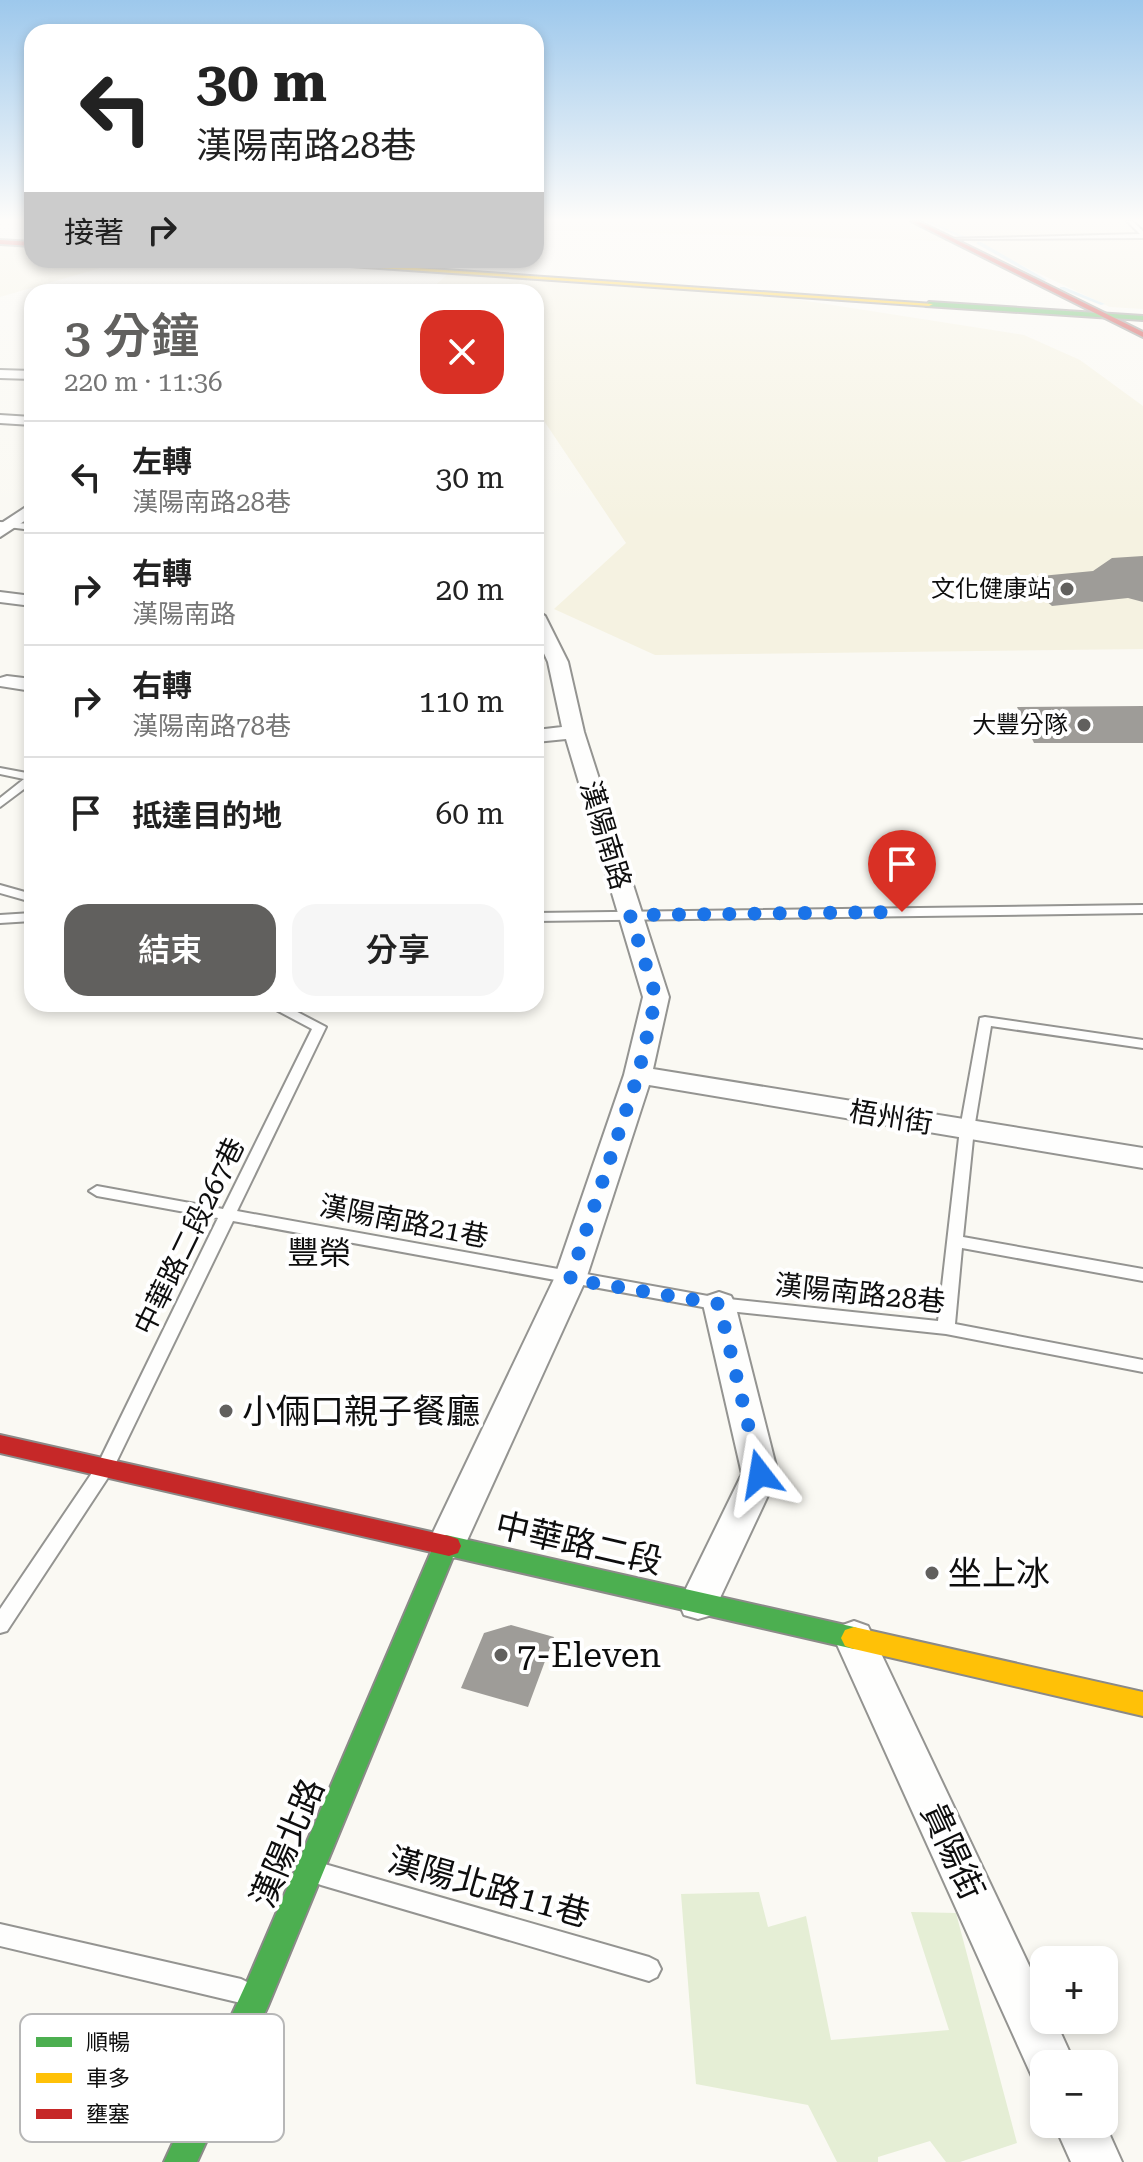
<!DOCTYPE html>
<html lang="zh-TW">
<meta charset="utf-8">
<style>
:root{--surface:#fff;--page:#f6f6f6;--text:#222;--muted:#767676;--line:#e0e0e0;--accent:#61605e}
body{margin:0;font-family:"Roboto Serif","Noto Sans TC",serif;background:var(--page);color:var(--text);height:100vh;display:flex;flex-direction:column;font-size:30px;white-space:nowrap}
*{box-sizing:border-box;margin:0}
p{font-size:26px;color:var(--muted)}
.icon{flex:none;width:44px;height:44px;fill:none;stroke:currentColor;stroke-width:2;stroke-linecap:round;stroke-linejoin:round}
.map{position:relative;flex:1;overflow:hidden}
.details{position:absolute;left:24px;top:284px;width:520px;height:728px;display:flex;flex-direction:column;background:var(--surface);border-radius:24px;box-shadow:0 4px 12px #0003}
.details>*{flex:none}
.top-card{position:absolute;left:24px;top:24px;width:520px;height:244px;border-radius:24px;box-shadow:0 4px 12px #0003;background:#fff;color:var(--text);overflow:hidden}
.buttons{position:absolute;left:1030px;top:1946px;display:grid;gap:16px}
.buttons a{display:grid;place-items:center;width:88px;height:88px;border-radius:16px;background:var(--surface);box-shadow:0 4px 12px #0003;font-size:40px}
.pin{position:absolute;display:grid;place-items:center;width:68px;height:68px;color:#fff;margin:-82px -34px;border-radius:50% 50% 50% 0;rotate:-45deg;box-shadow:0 0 8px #0007}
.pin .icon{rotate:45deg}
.me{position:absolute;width:88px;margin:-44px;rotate:346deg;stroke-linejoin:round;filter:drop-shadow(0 0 6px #0008)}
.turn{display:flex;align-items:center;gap:28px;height:168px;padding:0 40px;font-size:36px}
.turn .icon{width:104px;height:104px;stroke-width:2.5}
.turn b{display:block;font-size:56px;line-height:68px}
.then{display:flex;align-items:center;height:76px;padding:0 40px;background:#0003;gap:16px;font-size:30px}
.round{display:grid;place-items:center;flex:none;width:84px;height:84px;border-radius:24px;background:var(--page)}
.summary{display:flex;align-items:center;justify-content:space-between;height:136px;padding:0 40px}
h1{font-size:48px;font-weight:600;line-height:60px;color:var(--accent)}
.cta{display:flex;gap:16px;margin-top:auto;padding:16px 40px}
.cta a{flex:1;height:92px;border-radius:24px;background:var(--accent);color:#fff;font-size:32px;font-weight:600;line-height:92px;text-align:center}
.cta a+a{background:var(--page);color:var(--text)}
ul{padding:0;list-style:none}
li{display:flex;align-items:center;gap:24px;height:112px;padding:0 40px;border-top:2px solid var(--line)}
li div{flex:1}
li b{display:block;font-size:30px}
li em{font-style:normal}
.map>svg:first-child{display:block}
.farmland{fill:#f5f2e1}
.green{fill:#e5eed5}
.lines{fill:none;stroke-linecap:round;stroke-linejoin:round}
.stream{fill:#cde7f1;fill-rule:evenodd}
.building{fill:#9e9c98}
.lane-casing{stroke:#949491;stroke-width:4}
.street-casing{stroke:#949491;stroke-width:4}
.fast-casing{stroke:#8b8a88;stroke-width:4}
.slow-casing{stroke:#8b8a88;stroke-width:4}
.jam-casing{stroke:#8b8a88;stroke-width:4}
.lane{fill:#fefefd;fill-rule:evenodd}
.street{fill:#fefefd;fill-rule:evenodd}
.fast{fill:#4caf50;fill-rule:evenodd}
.slow{fill:#ffc107;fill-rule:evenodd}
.jam{fill:#c62828;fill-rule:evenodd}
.route{stroke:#1a73e8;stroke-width:14;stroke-dasharray:0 25.2}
.poi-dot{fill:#61605e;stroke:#fff;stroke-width:3}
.labels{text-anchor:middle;stroke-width:8;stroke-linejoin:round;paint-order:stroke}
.far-poi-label{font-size:24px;fill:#0e0e0e;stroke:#fff;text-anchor:end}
.street-label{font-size:28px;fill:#0e0e0e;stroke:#fff}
.quarter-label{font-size:32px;fill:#0e0e0e;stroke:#fff}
.near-poi-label{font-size:34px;fill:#0e0e0e;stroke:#fff;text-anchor:start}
.near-street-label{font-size:34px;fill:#0e0e0e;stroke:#fff}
.key{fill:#fff;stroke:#b7b7b7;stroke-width:2}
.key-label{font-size:22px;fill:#0e0e0e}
</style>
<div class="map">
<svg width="1143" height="2162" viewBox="0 0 1143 2162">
<rect width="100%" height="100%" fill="#faf9f3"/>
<path class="farmland" d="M 536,221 L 909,221 L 947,241 L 536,230 Z
M 928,221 L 1128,221 L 1143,234 L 1143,309 L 1110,307 Z
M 0,242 L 32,244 L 32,260 L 128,260 L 0,297 Z
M 450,272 L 749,292 L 1024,335 L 1080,360 L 1143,406 L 1143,649 L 655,655 L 554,609 L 626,543 L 536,409 L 536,292 L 428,292 Z"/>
<path class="green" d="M 759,1892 L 768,1927 L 806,1916 L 831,2040 L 949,2030 L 911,1912 L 956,1913 L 1017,2143 L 960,2162 L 946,2162 L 930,2141 L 878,2157 L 878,2162 L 837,2162 L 808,2105 L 696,2084 L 681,1894 Z"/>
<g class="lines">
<path class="stream" d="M 925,221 L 929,221 L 970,239 L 966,240 Z
M 977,242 L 981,242 L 1047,280 L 1043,281 L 977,244 Z
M 1060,287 L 1064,287 L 1105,304 L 1101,305 L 1060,289 Z"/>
</g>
<path class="building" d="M 1143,556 L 1143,602 L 1128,598 L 1052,606 L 1020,578 L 1093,571 L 1112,558 Z
M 1143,706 L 1143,743 L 1034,743 L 1017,707 Z
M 511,1625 L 554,1637 L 528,1707 L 461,1688 L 484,1633 Z"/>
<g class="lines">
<defs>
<path id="lane" d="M 1127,221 L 1132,221 L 1143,231 L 1143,238 L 947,239 L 1140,234 Z
M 0,522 L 32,524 L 32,530 L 0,526 Z
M 0,768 L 32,774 L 32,783 L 0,807 L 0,798 L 24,779 L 0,774 Z
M 0,885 L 32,894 L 32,902 L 0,893 Z
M 1143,905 L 1143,913 L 536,921 L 536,913 Z
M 32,913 L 32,921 L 0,923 L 0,915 Z
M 265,1004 L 282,1004 L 326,1027 L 237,1211 L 719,1298 L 938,1321 L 960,1129 L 980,1018 L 985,1017 L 1143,1040 L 1143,1048 L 991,1026 L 974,1129 L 963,1237 L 1143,1269 L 1143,1281 L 962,1248 L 955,1324 L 1143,1360 L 1143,1372 L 946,1334 L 719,1310 L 233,1221 L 111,1473 L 7,1631 L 0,1633 L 0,1609 L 98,1464 L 218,1218 L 97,1196 L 89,1191 L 97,1186 L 223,1209 L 312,1029 Z
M 321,1863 L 649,1957 L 657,1961 L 661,1969 L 657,1977 L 649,1981 L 321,1885 L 313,1882 L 310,1874 L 313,1866 Z
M 0,1924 L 241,1979 L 249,1983 L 253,1991 L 249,1999 L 241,2003 L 0,1946 Z"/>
<path id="street" d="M 0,370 L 32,371 L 32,379 L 0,378 Z
M 0,415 L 32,417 L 32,425 L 0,423 Z
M 32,503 L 32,516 L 0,537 L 0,524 Z
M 0,592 L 32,596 L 32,606 L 0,602 Z
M 536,610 L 545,616 L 568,662 L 584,732 L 669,997 L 653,1069 L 1143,1148 L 1143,1168 L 649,1085 L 586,1279 L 465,1545 L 459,1556 L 446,1560 L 433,1556 L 427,1545 L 554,1279 L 624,1075 L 643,997 L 566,739 L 536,742 L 536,730 L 562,727 L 548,662 L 536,636 Z
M 7,676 L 32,679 L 32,691 L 0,686 L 0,678 Z
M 719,1292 L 731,1296 L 735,1304 L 778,1474 L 712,1615 L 698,1619 L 684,1615 L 679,1603 L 742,1474 L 703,1304 L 707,1296 Z
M 854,1621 L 868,1626 L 1044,1997 L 1044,2020 L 1055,2020 L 1075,2064 L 1044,2064 L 1044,2085 L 1034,2081 L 834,1638 L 840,1626 Z
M 1104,2122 L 1122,2162 L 1071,2162 L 1054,2124 Z"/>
<path id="fast" d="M 929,302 L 1143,316 L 1143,320 L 926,306 Z
M 446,1535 L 854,1627 L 863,1630 L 867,1638 L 863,1646 L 854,1649 L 453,1557 L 268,2006 L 197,2162 L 164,2162 L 246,1984 L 434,1545 L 437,1538 Z"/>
<path id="slow" d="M 263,260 L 300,260 L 933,304 L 929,306 Z
M 854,1627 L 1143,1692 L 1143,1716 L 854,1649 L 845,1646 L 841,1638 L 845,1630 Z"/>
<path id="jam" d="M 911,221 L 918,221 L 1143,332 L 1143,337 Z
M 0,240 L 32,242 L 32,246 L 0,244 Z
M 0,1435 L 449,1536 L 458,1539 L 461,1546 L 458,1553 L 449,1556 L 0,1453 Z"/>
</defs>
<use href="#lane" class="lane-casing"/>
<use href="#street" class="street-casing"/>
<use href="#fast" class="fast-casing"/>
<use href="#slow" class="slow-casing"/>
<use href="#jam" class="jam-casing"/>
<use href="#lane" class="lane"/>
<use href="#street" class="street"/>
<use href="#fast" class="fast"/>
<use href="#slow" class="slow"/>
<use href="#jam" class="jam"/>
</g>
<linearGradient id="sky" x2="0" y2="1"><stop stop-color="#9dc8ec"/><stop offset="0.42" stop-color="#fdfcfa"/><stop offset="1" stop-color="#fdfcfa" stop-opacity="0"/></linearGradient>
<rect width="1143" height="523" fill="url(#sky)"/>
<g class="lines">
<path class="route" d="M 760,1474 L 719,1304 L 570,1279 L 638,1075 L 656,997 L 630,915 L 902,912"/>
</g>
<g class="poi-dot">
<circle cx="1067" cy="589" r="8"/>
<circle cx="1084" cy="725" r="8"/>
<circle cx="226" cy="1411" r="8"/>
<circle cx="932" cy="1573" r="8"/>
<circle cx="501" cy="1655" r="8"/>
</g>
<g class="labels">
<g class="far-poi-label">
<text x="1051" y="597">文化健康站</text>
<text x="1068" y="733">大豐分隊</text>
</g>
<g class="street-label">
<text transform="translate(606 835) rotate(73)" y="10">漢陽南路</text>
<text transform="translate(891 1117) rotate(9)" y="10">梧州街</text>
<text transform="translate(404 1221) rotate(11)" y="10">漢陽南路21巷</text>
<text transform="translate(189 1236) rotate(-64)" y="10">中華路二段267巷</text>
<text transform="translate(860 1293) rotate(6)" y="10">漢陽南路28巷</text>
</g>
<g class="quarter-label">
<text x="319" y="1264">豐榮</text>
</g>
<g class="near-poi-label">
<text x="242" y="1423">小倆口親子餐廳</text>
<text x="948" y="1585">坐上冰</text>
<text x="517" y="1667">7-Eleven</text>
</g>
<g class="near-street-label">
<text transform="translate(579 1543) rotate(13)" y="12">中華路二段</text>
<text transform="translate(287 1843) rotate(-67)" y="12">漢陽北路</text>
<text transform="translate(953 1851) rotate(65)" y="12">貴陽街</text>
<text transform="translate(489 1887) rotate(16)" y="12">漢陽北路11巷</text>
</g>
</g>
<rect x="20" y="2014" width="264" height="128" rx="12" class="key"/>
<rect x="36" y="2037" width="36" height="10" fill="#4caf50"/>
<rect x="36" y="2073" width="36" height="10" fill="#ffc107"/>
<rect x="36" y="2109" width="36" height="10" fill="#c62828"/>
<g class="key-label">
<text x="86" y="2050">順暢</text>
<text x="86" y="2086">車多</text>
<text x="86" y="2122">壅塞</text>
</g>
</svg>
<div class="buttons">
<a>+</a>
<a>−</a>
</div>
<div class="pin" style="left:902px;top:912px;background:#d93025"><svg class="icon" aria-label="arrive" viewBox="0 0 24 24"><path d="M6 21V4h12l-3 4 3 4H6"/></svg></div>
<svg class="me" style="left:760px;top:1474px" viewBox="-20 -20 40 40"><path d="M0-17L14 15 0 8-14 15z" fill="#1a73e8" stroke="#fff" stroke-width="4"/></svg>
<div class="top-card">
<div class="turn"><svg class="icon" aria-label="left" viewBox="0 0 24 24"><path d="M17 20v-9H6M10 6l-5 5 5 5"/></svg><div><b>30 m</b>漢陽南路28巷</div></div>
<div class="then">接著<svg class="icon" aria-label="right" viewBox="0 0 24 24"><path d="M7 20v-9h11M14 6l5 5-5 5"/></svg></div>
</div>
<section class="details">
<div class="summary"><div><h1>3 分鐘</h1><p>220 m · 11:36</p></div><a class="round" style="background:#d93025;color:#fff"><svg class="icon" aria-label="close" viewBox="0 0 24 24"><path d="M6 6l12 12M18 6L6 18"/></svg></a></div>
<ul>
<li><svg class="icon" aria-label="left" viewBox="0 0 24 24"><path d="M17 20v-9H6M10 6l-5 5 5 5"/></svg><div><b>左轉</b><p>漢陽南路28巷</p></div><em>30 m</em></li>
<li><svg class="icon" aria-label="right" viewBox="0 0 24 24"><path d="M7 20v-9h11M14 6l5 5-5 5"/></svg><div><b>右轉</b><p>漢陽南路</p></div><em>20 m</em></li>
<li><svg class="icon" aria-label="right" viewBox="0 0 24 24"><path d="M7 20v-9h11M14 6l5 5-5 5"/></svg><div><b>右轉</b><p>漢陽南路78巷</p></div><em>110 m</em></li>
<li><svg class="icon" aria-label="arrive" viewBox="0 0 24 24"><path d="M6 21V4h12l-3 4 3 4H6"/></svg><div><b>抵達目的地</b></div><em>60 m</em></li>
</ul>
<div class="cta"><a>結束</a><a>分享</a></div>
</section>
</div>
